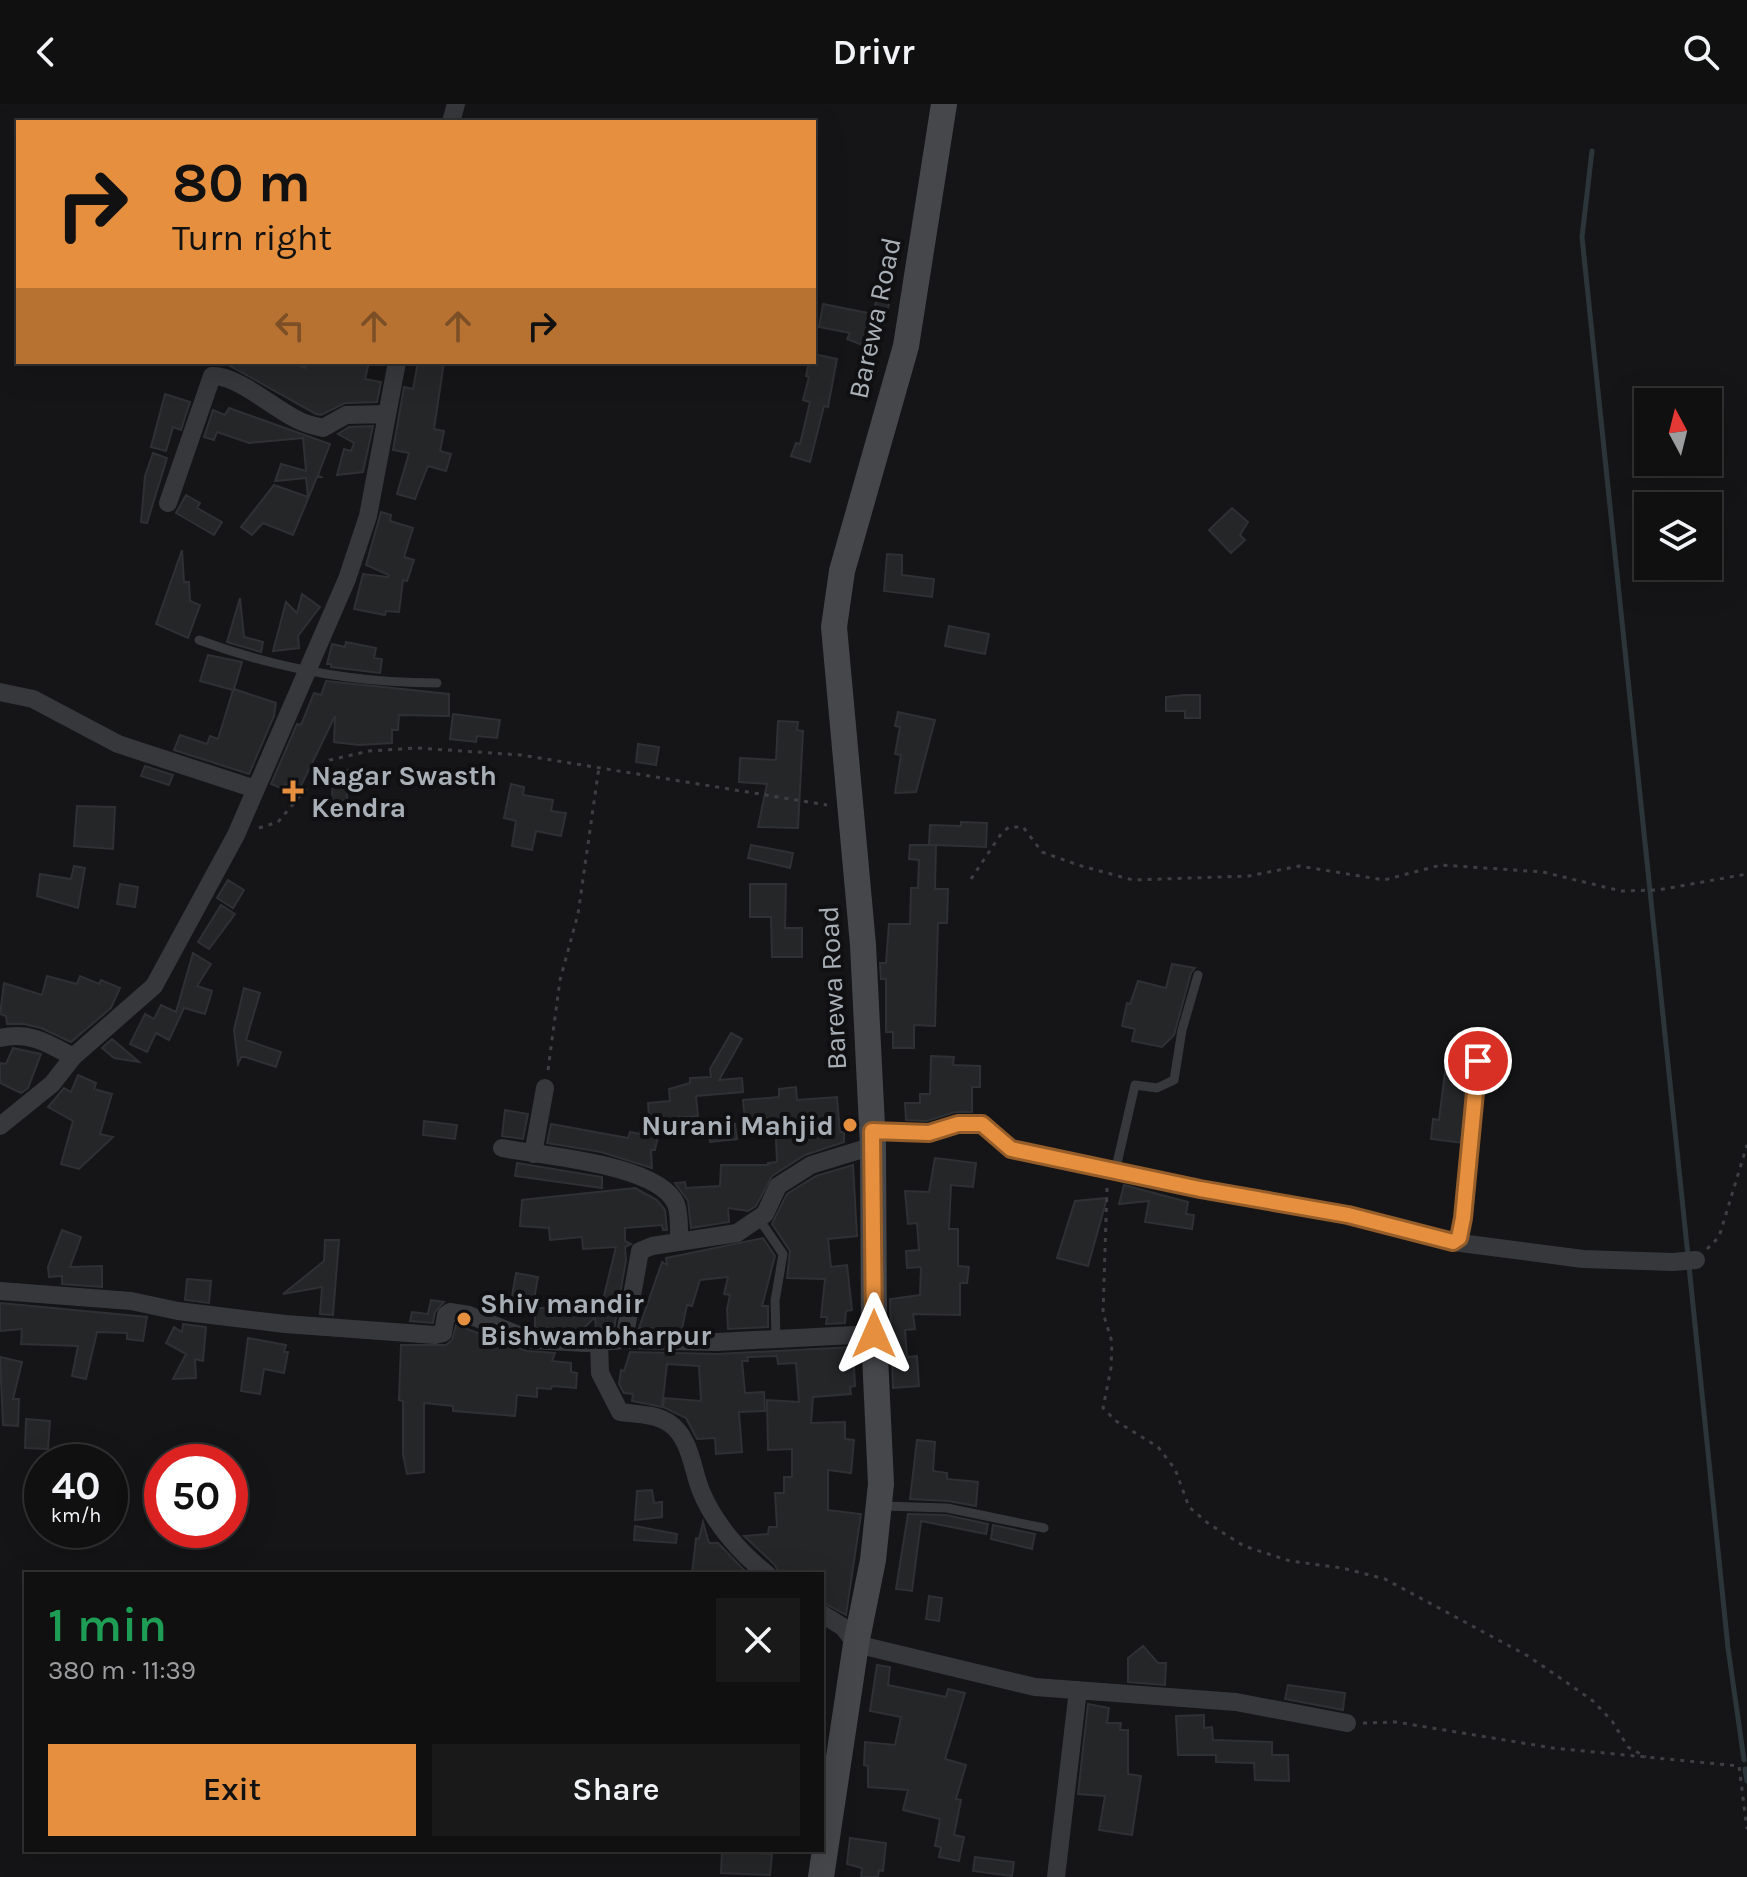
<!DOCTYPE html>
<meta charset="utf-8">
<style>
:root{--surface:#101011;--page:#19191a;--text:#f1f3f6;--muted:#9c9d9f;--line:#303031;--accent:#e58f3f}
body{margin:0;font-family:Karla,sans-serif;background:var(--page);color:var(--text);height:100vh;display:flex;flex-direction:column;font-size:30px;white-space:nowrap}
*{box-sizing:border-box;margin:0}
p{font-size:26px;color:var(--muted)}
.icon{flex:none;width:44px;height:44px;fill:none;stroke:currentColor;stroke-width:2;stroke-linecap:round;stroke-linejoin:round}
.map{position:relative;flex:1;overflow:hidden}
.side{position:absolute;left:24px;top:1468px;width:800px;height:280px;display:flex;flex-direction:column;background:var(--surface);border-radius:0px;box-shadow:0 8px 32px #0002,0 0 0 2px var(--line)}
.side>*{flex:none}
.guide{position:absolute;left:16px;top:16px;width:800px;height:244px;border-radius:0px;box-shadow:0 8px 32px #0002,0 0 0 2px var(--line);background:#e58f3f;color:#111;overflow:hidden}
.needle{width:52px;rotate:353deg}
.controls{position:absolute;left:1634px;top:284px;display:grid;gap:16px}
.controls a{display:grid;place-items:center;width:88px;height:88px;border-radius:0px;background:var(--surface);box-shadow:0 8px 32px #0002,0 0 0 2px var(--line);font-size:40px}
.speed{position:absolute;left:24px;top:1340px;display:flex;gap:16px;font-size:40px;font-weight:700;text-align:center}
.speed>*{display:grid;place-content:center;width:104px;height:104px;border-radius:50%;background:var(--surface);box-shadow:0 8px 32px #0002,0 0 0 2px var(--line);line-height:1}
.speed small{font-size:20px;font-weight:400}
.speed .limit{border:12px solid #d22;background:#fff;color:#111}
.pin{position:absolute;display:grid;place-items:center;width:68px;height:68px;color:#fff;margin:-34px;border:4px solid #fff;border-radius:50%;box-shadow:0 2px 8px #0007}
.me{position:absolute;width:88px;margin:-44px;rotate:0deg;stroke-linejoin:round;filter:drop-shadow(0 0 6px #0008)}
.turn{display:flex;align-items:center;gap:28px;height:168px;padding:0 24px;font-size:36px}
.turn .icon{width:104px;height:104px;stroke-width:2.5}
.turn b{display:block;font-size:56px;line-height:68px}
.lanes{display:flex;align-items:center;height:76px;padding:0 24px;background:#0003;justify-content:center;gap:40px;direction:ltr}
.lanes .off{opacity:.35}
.round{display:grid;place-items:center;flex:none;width:84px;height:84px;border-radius:0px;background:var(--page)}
.headline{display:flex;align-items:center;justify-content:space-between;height:136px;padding:0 24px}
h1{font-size:48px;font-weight:600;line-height:60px;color:#1e9e55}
.button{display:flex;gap:16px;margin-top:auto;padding:16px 24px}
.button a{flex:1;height:92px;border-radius:0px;background:var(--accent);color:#111;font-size:32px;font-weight:600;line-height:92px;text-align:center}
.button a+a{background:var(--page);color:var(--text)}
header{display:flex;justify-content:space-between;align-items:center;height:104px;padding:0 24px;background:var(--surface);font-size:36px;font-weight:600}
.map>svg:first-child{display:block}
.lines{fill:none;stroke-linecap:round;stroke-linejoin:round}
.stream{stroke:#2c363a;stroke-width:5}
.building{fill:#252628;stroke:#2f3033;stroke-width:2}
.path{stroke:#3d3f43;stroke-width:3;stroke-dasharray:4 6;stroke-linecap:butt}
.lane{stroke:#36383c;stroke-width:9}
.street{stroke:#36383c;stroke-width:18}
.secondary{stroke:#45474b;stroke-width:26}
.route-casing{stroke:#955d29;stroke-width:20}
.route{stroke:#e58f3f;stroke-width:14}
.poi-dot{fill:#e58f3f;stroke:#101012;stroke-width:3}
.labels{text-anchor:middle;stroke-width:8;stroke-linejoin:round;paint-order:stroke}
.street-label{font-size:28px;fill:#a8afb6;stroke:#101012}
.poi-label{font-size:28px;font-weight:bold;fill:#a8afb6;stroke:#101012;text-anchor:start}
</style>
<header><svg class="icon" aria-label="back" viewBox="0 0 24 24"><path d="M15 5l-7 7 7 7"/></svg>Drivr<svg class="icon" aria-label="search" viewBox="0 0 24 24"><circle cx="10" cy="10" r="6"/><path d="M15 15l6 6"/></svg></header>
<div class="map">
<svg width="1747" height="1773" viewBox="0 0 1747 1773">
<rect width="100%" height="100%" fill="#151517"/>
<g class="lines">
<path class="stream" d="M 1592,47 L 1582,133 L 1688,1152
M 1689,1162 L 1728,1544 L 1744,1656
M 1745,1665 L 1747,1677"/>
</g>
<path class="building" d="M 877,194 L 890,196 L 877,247 L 847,235 L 850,229 L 819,223 L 823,200 L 873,210 Z
M 814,250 L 837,255 L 828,303 L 824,302 L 810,358 L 791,352 L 796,339 L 800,340 L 810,298 L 803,296 L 809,273 L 806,272 L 809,258 L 814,258 Z
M 223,258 L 291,258 L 305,264 L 306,258 L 369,258 L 365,275 L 381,278 L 377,298 L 345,299 L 321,311 L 316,310 Z
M 418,258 L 444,258 L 434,325 L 444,327 L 440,347 L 451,350 L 446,367 L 428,362 L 415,395 L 397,390 L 409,349 L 393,346 L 404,283 L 413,285 Z
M 165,290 L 190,298 L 181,326 L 173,323 L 166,347 L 151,343 Z
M 229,304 L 330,340 L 318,371 L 321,373 L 317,373 L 293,431 L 263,419 L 252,431 L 241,423 L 274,381 L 308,393 L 306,374 L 275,377 L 281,360 L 306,367 L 303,334 L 249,339 L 217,328 L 214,336 L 204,333 L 213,306 L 225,311 Z
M 373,322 L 363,368 L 337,371 L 344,345 L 351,347 L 354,339 L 338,330 L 349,323 Z
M 153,349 L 167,354 L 147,419 L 141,418 L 145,372 Z
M 186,391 L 200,399 L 197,404 L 222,418 L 214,431 L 176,409 Z
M 1232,404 L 1248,418 L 1240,431 L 1245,436 L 1231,449 L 1209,426 Z
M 381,408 L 391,411 L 390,417 L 413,424 L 404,453 L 414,456 L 407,477 L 403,476 L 399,508 L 386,507 L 385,511 L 354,505 L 363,470 L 388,473 L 389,471 L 366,461 Z
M 182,446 L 184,478 L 189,478 L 190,497 L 200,501 L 188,534 L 156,520 Z
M 887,450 L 902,451 L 902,471 L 934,475 L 932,493 L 884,487 Z
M 302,490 L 320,503 L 298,532 L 299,544 L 273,547 L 286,498 L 297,509 Z
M 240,494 L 244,533 L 263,538 L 261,548 L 227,538 Z
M 949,522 L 989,530 L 985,550 L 945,542 Z
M 346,538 L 376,544 L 374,554 L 382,555 L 380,569 L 331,563 L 331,560 L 327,560 L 332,540 L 345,543 Z
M 208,551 L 242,558 L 234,585 L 276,599 L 274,612 L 249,670 L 174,646 L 180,631 L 207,640 L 210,632 L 218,635 L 233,586 L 200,577 Z
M 326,577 L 449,590 L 449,612 L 399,611 L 398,626 L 392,626 L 392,639 L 359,641 L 334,638 L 335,612 L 299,686 L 285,680 L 283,685 L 271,680 L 297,620 L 301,621 L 314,589 L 321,591 Z
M 1185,591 L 1200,591 L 1200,614 L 1185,614 L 1185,607 L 1166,607 L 1166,593 Z
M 898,608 L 935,616 L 916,688 L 895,689 L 901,651 L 895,650 L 900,623 L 895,622 Z
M 453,610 L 500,616 L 497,634 L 477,632 L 476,638 L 450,635 Z
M 778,617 L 798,618 L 797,626 L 803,627 L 798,724 L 758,723 L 767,680 L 739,678 L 740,654 L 776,656 Z
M 638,640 L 659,643 L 656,661 L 636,658 Z
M 145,662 L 173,671 L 169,681 L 141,672 Z
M 348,666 L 347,697 L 332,696 L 333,668 Z
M 511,680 L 524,683 L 523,691 L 553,696 L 551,707 L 566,709 L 561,732 L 536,727 L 532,746 L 512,742 L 516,717 L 504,714 Z
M 77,702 L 115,703 L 113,745 L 74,742 Z
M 961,718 L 987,719 L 986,743 L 936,741 L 935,785 L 948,785 L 947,819 L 938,819 L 935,922 L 914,921 L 914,944 L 893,944 L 893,928 L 886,928 L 886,875 L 881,875 L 880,859 L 886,859 L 889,820 L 910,820 L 911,784 L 918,784 L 919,756 L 909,755 L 910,741 L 935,741 L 929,741 L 930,721 L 961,722 Z
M 751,741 L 793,749 L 790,764 L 748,754 Z
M 74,762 L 85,764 L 78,804 L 37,792 L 40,770 L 71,775 Z
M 228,776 L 244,786 L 233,804 L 217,794 Z
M 120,780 L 138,783 L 135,803 L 117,800 Z
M 750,780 L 786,780 L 785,824 L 802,824 L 802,853 L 772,853 L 771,813 L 750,813 Z
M 221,801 L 235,810 L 209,845 L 198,838 Z
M 193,849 L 211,860 L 197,882 L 212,887 L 205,910 L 184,904 L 169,936 L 156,929 L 147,948 L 130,940 L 145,910 L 154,915 L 161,901 L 176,908 Z
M 1172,860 L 1195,864 L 1191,869 L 1174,931 L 1162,943 L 1132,937 L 1135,925 L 1122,922 L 1127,899 L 1130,900 L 1138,877 L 1166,884 Z
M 47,872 L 77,880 L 80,872 L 99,880 L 101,876 L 120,884 L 111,904 L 71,938 L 41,924 L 24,920 L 7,920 L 6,912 L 0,910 L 4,879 L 42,891 Z
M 244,884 L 260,889 L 246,936 L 281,948 L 276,963 L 245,953 L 241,953 L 238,960 L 234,926 Z
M 731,929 L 742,935 L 719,976 L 742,974 L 743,988 L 696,992 L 698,1012 L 662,1015 L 655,1046 L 651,1046 L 652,1064 L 601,1048 L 547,1039 L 551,1020 L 628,1034 L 630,1028 L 640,1030 L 644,1011 L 649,1012 L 648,999 L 670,997 L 669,985 L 690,979 L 690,974 L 711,973 L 710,965 Z
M 112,935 L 139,958 L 114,954 L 102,944 Z
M 13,944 L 41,950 L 28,984 L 21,989 L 0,979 L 0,959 L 6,960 Z
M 1448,944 L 1477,947 L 1471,956 L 1463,1039 L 1431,1035 L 1433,1015 L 1439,1016 Z
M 931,952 L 954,953 L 953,961 L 980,962 L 980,983 L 972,983 L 972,1008 L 955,1008 L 927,1017 L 906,1016 L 905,999 L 920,999 L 920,990 L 930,990 Z
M 78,971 L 96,979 L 94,985 L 112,990 L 100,1030 L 113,1033 L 79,1065 L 61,1060 L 73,1017 L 48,1003 L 64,984 L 71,988 Z
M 796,983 L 797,996 L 837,993 L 840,1028 L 844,1028 L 844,1038 L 805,1051 L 772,1072 L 756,1102 L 748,1107 L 728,1104 L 729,1118 L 691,1124 L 688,1097 L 675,1079 L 685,1078 L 686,1084 L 720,1082 L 721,1061 L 768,1061 L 768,1059 L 777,1058 L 775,1014 L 745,1016 L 743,996 L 779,993 L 779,985 Z
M 505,1006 L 528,1010 L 523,1035 L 502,1032 Z
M 424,1017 L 457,1021 L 455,1035 L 423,1031 Z
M 735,1020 L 737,1035 L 710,1038 L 708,1024 Z
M 935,1054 L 976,1059 L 973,1083 L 951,1081 L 949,1125 L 958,1125 L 958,1162 L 969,1163 L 967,1179 L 960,1179 L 960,1211 L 913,1210 L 915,1225 L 905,1226 L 907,1253 L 917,1252 L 919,1282 L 893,1284 L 890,1195 L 920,1191 L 921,1163 L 907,1164 L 906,1147 L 919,1146 L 917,1119 L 908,1120 L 905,1087 L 929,1088 Z
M 517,1059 L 602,1073 L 602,1084 L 515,1072 Z
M 853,1061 L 857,1132 L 828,1135 L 831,1163 L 847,1161 L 852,1206 L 846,1207 L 845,1219 L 826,1220 L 827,1213 L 821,1213 L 825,1175 L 787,1174 L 790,1147 L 772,1120 L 787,1090 L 816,1072 Z
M 1124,1081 L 1188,1098 L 1186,1110 L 1194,1111 L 1192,1125 L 1145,1118 L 1149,1097 L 1119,1100 Z
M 635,1084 L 657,1096 L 665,1106 L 667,1126 L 663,1126 L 662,1121 L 625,1124 L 625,1137 L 631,1140 L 625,1143 L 626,1156 L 614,1225 L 596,1226 L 595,1213 L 581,1227 L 535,1224 L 535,1204 L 601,1204 L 616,1143 L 583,1145 L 582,1133 L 550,1136 L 549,1124 L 520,1122 L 522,1096 Z
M 1107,1094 L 1088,1162 L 1057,1154 L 1075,1097 Z
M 62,1126 L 81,1133 L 70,1163 L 102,1162 L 102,1183 L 62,1180 L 62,1172 L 49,1173 L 48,1163 Z
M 763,1134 L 775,1152 L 762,1202 L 768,1202 L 768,1223 L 728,1225 L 727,1205 L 730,1191 L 724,1190 L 728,1173 L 700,1176 L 692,1202 L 687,1201 L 682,1225 L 639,1224 L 662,1158 L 667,1161 L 666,1154 Z
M 325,1136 L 339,1136 L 333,1211 L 320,1210 L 322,1183 L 283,1190 L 324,1157 Z
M 516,1169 L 538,1173 L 533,1201 L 511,1198 Z
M 187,1175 L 211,1177 L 209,1199 L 185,1196 Z
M 431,1196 L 444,1198 L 435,1208 L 433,1219 L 410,1217 L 412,1208 L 428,1210 Z
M 0,1199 L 147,1213 L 143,1237 L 127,1235 L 127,1229 L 97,1228 L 86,1275 L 72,1272 L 78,1242 L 21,1240 L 22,1225 L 0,1227 Z
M 183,1220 L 206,1223 L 203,1257 L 195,1255 L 196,1274 L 173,1275 L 186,1250 L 166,1239 L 174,1223 L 182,1228 Z
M 456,1221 L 527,1247 L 555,1249 L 552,1257 L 571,1259 L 571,1268 L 577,1269 L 576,1284 L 552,1282 L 551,1285 L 537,1284 L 537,1293 L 517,1291 L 515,1312 L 453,1307 L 453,1302 L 424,1299 L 424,1368 L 407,1370 L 403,1350 L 403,1297 L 399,1296 L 401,1241 L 446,1241 L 452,1236 Z
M 248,1234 L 286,1241 L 284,1248 L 288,1248 L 284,1269 L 264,1265 L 260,1290 L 241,1287 Z
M 853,1243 L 855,1282 L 850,1283 L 851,1290 L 813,1293 L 811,1319 L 845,1318 L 845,1335 L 854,1336 L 851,1369 L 828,1366 L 828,1406 L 861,1410 L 846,1511 L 822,1498 L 822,1470 L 779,1470 L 775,1461 L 744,1432 L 768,1430 L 769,1423 L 777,1423 L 775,1389 L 784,1389 L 784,1373 L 792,1373 L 792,1345 L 768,1346 L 767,1296 L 799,1298 L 796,1259 L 778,1260 L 777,1252 L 747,1253 L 748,1257 L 742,1257 L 745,1289 L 764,1288 L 765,1307 L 739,1308 L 742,1348 L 716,1350 L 715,1334 L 697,1335 L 686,1314 L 663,1303 L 664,1294 L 701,1297 L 699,1262 L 667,1260 L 662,1303 L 632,1297 L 633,1290 L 624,1289 L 619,1280 L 621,1266 L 624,1267 L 630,1248 L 717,1250 Z
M 0,1253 L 22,1258 L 13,1295 L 19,1295 L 18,1322 L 3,1321 Z
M 26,1315 L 50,1317 L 48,1345 L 25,1344 Z
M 917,1336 L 935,1338 L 933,1367 L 947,1369 L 947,1375 L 978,1378 L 976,1402 L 948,1397 L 910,1395 Z
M 652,1386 L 654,1399 L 662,1398 L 662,1413 L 635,1416 L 637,1387 Z
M 908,1410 L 946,1411 L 988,1420 L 986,1430 L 921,1417 L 912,1487 L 896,1485 Z
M 703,1418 L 709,1439 L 718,1439 L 748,1470 L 692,1470 L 696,1434 L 699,1435 Z
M 993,1421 L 1035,1430 L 1032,1445 L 991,1435 Z
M 635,1422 L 677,1430 L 676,1439 L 634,1436 Z
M 929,1492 L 942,1494 L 939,1517 L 926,1515 Z
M 1143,1542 L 1158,1559 L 1166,1559 L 1165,1581 L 1128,1578 L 1128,1554 Z
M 877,1561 L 890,1563 L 888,1581 L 946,1593 L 948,1585 L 965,1589 L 945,1655 L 966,1661 L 956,1695 L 961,1696 L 954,1731 L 964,1733 L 959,1757 L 939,1753 L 941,1743 L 935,1742 L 940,1715 L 903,1706 L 908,1686 L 868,1683 L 868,1662 L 864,1661 L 865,1638 L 895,1641 L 901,1613 L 870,1607 Z
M 1288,1581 L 1345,1589 L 1343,1606 L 1285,1595 Z
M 1088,1600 L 1109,1604 L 1107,1619 L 1121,1619 L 1120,1626 L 1128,1626 L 1128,1670 L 1141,1672 L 1132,1731 L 1099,1726 L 1105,1692 L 1078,1690 Z
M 1204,1611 L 1204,1624 L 1212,1623 L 1213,1636 L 1272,1638 L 1272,1651 L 1288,1651 L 1289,1677 L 1255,1676 L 1254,1659 L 1216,1658 L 1216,1651 L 1178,1651 L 1176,1612 Z
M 850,1734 L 886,1739 L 883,1767 L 879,1766 L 878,1773 L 861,1773 L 862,1764 L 847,1760 Z
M 722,1747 L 772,1750 L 770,1771 L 721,1769 Z
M 975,1753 L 1014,1758 L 1012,1772 L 973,1767 Z"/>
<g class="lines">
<path class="path" d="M 259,724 L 278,718 L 330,656 L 369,647 L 417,644 L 521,651 L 827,701
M 971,775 L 1001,730 L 1009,723 L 1023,723 L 1042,748 L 1078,761 L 1133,776 L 1249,772 L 1299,762 L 1384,776 L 1441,761 L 1543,768 L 1621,787 L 1658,786 L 1747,770
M 548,966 L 560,876 L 578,810 L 599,663
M 1107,1084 L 1103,1209 L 1112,1238 L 1111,1264 L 1103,1304 L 1116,1317 L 1158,1343 L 1175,1365 L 1189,1403 L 1209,1420 L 1244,1442 L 1290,1457 L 1342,1464 L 1385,1475 L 1528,1552 L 1563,1576 L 1593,1597 L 1612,1617 L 1628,1643 L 1646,1653
M 1707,1145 L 1719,1133 L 1747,1041
M 1363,1619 L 1396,1618 L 1553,1644 L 1739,1662 L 1747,1725"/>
<path class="lane" d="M 199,536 C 277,565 354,579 437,579
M 1115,1068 L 1135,981 L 1157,984 L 1174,976 L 1182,926 L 1198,871
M 759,1115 L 783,1150 L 775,1197 L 776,1234
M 1453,1138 L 1459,1134 L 1463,1114 L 1478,957
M 883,1402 L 947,1404 L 1044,1424"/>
<path class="street" d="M 451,18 L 456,0
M 168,399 L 212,272 C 238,271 274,305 298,316 C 305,320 315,322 323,324 L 346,311 L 387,310
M 0,588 L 33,595 L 118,640 L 255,685
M 0,934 C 29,927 48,939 73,953
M 0,1022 L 52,980 L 73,953 L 154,882 L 236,731 L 347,475 L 368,412 L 397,258
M 872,1027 L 929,1029 L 958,1020 L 982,1020 L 1011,1045 L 1200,1085 L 1348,1111 L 1453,1138 L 1583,1155 L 1673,1158 L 1696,1156
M 502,1044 C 543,1052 659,1060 676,1100 C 680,1111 679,1126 679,1138
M 533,1050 L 545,984
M 0,1187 L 131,1197 L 178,1207 L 285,1220 L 435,1231 L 443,1229 L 446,1211 L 450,1208 L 469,1211 L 531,1236 L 586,1239 L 624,1236 L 717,1238 L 874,1230
M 624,1236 L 640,1147 L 652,1142 L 737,1129 L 765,1110 L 778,1082 L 811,1061 L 873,1042
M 599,1238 L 600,1269 L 620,1308 C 635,1310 656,1310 669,1319 C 691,1334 692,1365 701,1387 C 714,1419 740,1449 767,1470
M 822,1510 L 843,1523 L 856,1540 L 1035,1583 L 1236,1598 L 1347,1619
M 1056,1773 L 1078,1586"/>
<path class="secondary" d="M 821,1773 L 856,1540 L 873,1456 L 881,1380 L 874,1230 L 873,1042 L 863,841 L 834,523 L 842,467 L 906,242 L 944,0"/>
</g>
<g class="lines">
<defs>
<path id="route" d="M 874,1230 L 872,1027 L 929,1029 L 958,1020 L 982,1020 L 1011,1045 L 1200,1085 L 1348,1111 L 1453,1138 L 1459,1134 L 1463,1114 L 1478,957"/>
</defs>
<use href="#route" class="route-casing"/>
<use href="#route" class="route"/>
</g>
<g class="poi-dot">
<path d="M289 675h8v8h8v8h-8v8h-8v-8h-8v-8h8z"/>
<circle cx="850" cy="1021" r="8"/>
<circle cx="464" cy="1215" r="8"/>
</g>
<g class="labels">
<g class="street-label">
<text transform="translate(874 214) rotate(-78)" y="10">Barewa Road</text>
<text transform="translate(832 884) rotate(-93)" y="10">Barewa Road</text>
</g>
<g class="poi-label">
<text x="311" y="681">Nagar Swasth<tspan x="311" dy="32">Kendra</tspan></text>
<text x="834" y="1031" text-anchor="end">Nurani Mahjid</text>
<text x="480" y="1209">Shiv mandir<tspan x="480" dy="32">Bishwambharpur</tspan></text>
</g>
</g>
</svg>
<div class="controls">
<a><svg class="needle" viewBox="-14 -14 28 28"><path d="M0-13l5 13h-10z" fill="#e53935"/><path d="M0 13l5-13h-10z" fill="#9c9d9f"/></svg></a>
<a><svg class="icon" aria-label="layers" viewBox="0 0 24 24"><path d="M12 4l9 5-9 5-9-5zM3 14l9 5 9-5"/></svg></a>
</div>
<div class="speed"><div>40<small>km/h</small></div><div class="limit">50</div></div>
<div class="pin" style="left:1478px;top:957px;background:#d93025"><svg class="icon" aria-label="arrive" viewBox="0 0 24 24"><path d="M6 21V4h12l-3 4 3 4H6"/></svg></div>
<svg class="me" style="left:874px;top:1230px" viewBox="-20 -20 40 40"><path d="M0-17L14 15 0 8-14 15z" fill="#e58f3f" stroke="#fff" stroke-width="4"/></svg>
<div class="guide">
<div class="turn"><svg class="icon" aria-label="right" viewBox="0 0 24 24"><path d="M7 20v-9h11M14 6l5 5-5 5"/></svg><div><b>80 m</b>Turn right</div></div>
<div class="lanes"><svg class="icon off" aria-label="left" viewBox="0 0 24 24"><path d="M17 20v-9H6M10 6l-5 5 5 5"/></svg><svg class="icon off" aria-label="ahead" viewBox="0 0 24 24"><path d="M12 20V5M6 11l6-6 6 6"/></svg><svg class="icon off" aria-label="ahead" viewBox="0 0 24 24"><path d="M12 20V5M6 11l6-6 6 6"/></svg><svg class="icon" aria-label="right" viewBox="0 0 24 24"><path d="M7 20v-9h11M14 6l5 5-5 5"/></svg></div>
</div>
<section class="side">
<div class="headline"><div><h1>1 min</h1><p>380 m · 11:39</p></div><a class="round"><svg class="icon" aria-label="close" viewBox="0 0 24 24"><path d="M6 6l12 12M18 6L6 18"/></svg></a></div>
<div class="button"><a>Exit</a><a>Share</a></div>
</section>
</div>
